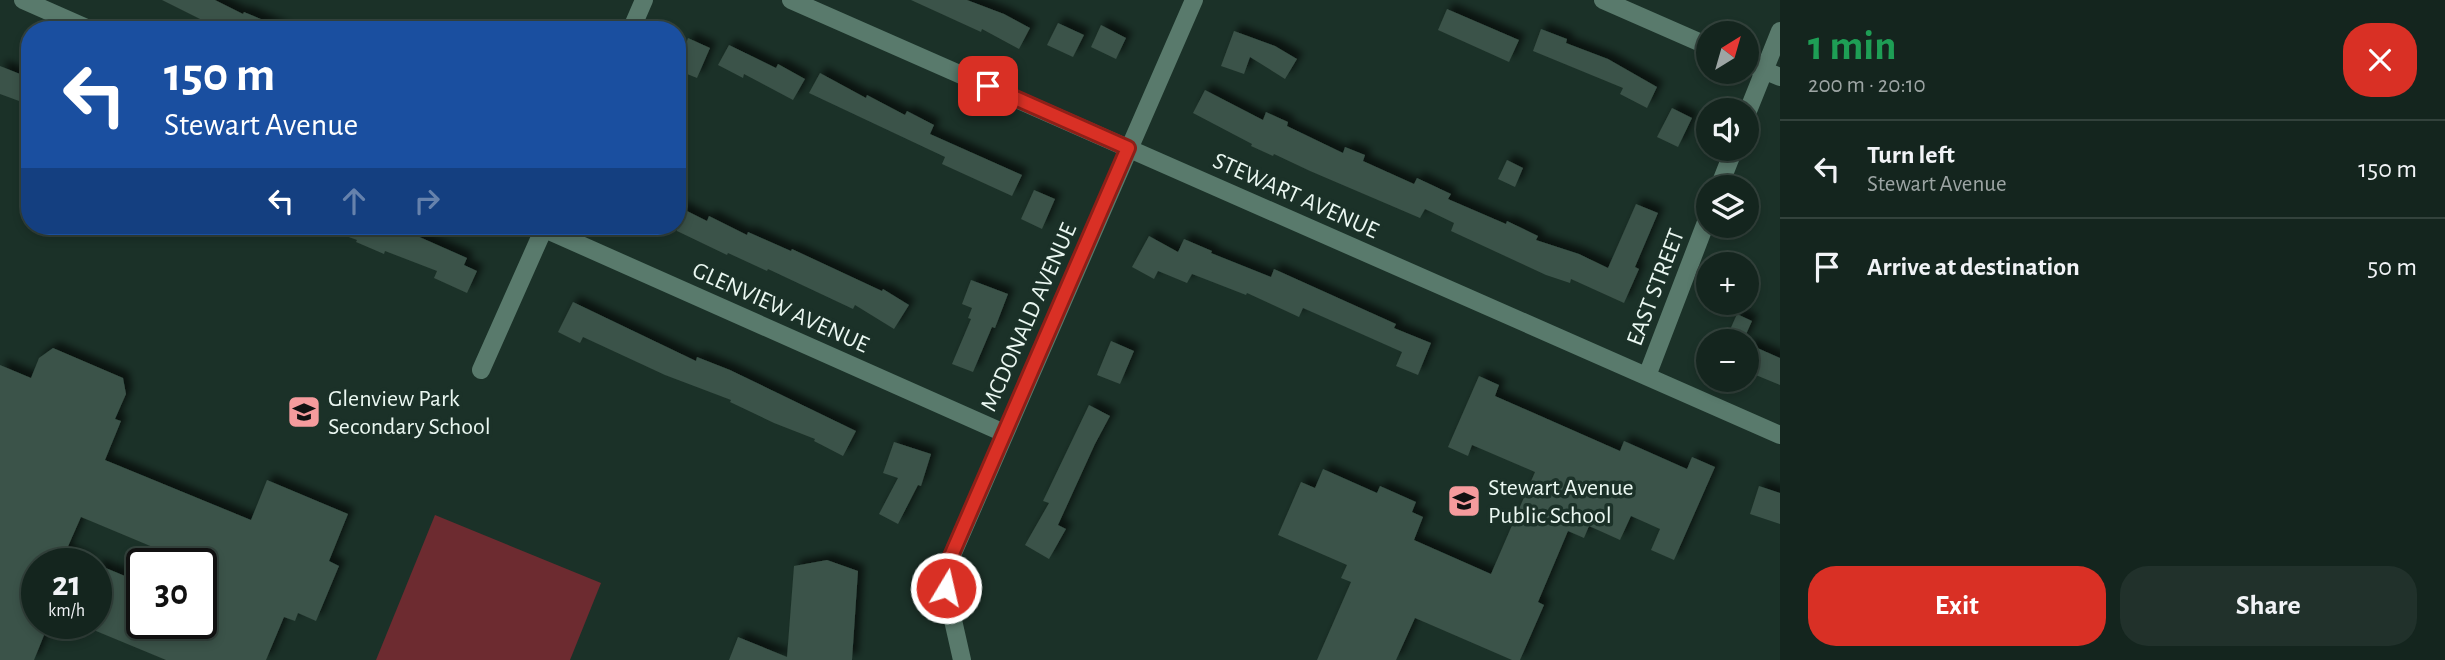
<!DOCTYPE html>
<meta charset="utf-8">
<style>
:root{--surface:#14251e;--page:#21312b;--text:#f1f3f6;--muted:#9da5a4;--line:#33423c;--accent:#d93025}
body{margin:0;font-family:"Alegreya Sans",sans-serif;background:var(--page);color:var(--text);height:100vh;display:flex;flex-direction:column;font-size:26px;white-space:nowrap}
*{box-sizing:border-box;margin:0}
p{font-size:23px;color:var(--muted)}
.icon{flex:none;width:38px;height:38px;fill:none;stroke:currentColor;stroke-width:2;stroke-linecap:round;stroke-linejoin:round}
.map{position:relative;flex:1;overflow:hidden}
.panel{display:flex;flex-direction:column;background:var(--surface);width:665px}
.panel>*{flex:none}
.banner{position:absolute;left:21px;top:21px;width:665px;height:214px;border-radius:28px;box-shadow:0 4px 10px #0003,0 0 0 2px var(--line);background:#1a4fa0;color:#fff;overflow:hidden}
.needle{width:46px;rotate:37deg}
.fabs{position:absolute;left:1696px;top:21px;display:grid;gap:14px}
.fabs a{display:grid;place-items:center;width:63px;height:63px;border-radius:50%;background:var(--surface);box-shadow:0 4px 10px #0003,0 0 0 2px var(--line);font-size:35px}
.speed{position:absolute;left:21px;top:548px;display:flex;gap:14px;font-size:35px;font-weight:700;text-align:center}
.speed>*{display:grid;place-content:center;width:91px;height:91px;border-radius:50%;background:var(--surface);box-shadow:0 4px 10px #0003,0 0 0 2px var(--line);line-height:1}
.speed small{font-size:18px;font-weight:400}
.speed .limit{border:4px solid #111;border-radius:10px;background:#fff;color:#111}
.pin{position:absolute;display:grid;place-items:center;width:60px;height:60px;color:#fff;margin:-30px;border-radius:14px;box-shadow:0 4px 10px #0006}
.me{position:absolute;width:77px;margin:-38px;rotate:9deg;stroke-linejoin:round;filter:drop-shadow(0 0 5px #0008)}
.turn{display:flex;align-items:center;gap:24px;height:147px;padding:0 28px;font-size:32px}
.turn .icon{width:91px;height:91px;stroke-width:2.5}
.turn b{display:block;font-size:49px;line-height:60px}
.lanes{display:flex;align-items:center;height:66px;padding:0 28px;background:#0003;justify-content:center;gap:35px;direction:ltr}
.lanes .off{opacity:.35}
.round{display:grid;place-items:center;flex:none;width:74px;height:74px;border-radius:28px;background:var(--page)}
.summary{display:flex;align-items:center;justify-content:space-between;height:119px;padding:0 28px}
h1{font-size:42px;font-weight:700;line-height:52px;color:#1e9e55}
.primary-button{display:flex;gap:14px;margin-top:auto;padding:14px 28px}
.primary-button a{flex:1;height:80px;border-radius:28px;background:var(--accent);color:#fff;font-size:28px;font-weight:700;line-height:80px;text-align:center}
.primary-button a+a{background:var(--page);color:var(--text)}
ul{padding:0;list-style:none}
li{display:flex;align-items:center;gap:21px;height:98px;padding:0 28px;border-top:2px solid var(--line)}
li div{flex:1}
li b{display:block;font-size:26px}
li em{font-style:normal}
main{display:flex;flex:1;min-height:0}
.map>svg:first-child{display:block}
.pitch{fill:#6d2b30}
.building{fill:#3b5248;filter:url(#shadow)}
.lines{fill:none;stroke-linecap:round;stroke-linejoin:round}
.minor{stroke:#597a6c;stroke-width:18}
.route-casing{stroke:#8d1f18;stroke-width:18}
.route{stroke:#d93025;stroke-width:12}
.labels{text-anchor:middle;stroke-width:7;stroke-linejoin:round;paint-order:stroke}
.street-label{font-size:24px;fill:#eaf7f1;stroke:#1b3128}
.poi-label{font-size:24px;fill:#eaf7f1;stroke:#1b3128;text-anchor:start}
</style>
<main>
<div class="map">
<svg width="1780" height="660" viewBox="0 0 1780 660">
<defs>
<filter id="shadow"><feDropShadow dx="6" dy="-6" stdDeviation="3.5" flood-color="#0009"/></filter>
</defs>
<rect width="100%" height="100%" fill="#1b3128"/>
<path class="pitch" d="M 435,515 L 601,583 L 570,660 L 376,660 Z"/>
<path class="building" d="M 162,0 L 215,0 L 243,14 L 244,12 L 287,30 L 222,30 Z
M 911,0 L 967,0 L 1004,14 L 1030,28 L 1019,49 L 982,29 L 981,32 Z
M 1447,9 L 1519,40 L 1509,62 L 1438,30 Z
M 1058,23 L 1084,35 L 1073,57 L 1047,45 Z
M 1101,25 L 1126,38 L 1116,59 L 1091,47 Z
M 1541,29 L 1567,39 L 1566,43 L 1608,59 L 1657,87 L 1647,108 L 1620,94 L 1623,88 L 1533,51 Z
M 1234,31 L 1275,46 L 1297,59 L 1285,79 L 1250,57 L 1244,74 L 1221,66 Z
M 688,38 L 710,48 L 697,78 L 677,70 Z
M 729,45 L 776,68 L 778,64 L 805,79 L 793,100 L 744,74 L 743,78 L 718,65 Z
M 0,66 L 30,78 L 30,105 L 0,94 Z
M 820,73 L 866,98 L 867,95 L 905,115 L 907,111 L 934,125 L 930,134 L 1022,175 L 1012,196 L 942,164 L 945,157 L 809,93 Z
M 1205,90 L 1263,120 L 1266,112 L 1288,122 L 1287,126 L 1343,153 L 1345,147 L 1365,155 L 1363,161 L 1414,184 L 1417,178 L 1451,194 L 1448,199 L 1506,224 L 1507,221 L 1538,236 L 1536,240 L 1579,254 L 1608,268 L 1636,204 L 1658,213 L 1635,267 L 1639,269 L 1624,303 L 1571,279 L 1570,283 L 1546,275 L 1451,231 L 1454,223 L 1425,209 L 1420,218 L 1310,171 L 1274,154 L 1273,156 L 1251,146 L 1252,144 L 1193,113 Z
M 1672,108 L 1692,118 L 1678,147 L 1657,137 Z
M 1507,160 L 1523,168 L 1515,187 L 1498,179 Z
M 1034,190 L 1055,199 L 1042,229 L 1021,219 Z
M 677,206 L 707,221 L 709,216 L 747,235 L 748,232 L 791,251 L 792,249 L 882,291 L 883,289 L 909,305 L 894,329 L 855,305 L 853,309 L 768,269 L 767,271 L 728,253 L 727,255 L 677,231 Z
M 325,226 L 384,226 L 405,235 L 406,231 L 467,258 L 464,265 L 477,271 L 467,293 L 434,278 L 437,271 L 385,251 L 384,254 L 356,242 L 357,240 L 324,228 Z
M 1149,236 L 1178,252 L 1184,239 L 1212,251 L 1211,253 L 1271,277 L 1274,269 L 1396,324 L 1394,328 L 1431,343 L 1418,375 L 1396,366 L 1402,352 L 1303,308 L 1299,317 L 1247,293 L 1246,295 L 1192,274 L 1187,283 L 1158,271 L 1154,279 L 1132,267 Z
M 971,280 L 1008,294 L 995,328 L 992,327 L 973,372 L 952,364 L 971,319 L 968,318 L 972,308 L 962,304 Z
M 573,302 L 696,361 L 697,357 L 730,370 L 856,431 L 843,456 L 814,441 L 815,439 L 774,423 L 730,402 L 731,400 L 665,375 L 583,337 L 580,343 L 558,332 Z
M 1737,314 L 1752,321 L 1743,341 L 1725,341 Z
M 1111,341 L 1134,351 L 1120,384 L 1097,375 Z
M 1746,343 L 1780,358 L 1780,385 L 1746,371 Z
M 53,348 L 123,378 L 126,394 L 115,419 L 121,421 L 105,460 L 251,520 L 267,480 L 348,514 L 329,561 L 339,566 L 316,621 L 298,613 L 295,621 L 284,617 L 266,660 L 166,660 L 96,631 L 96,564 L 142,583 L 142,623 L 201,623 L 201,564 L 163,564 L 167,553 L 81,517 L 66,551 L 95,564 L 37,564 L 37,623 L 49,623 L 34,660 L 0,660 L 0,365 L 31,378 L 39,358 Z
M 1479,376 L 1499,385 L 1495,396 L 1620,451 L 1624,441 L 1687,469 L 1692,457 L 1715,467 L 1674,560 L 1651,550 L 1660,529 L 1631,516 L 1620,540 L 1589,526 L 1584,538 L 1568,531 L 1538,602 L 1544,605 L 1520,660 L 1512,660 L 1415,618 L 1396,660 L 1317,660 L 1351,582 L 1341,578 L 1347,565 L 1278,535 L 1301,482 L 1315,488 L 1323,469 L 1377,493 L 1380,486 L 1416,502 L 1412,512 L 1423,517 L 1414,540 L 1491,574 L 1535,472 L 1472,445 L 1468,456 L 1448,447 Z
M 1089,405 L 1110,416 L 1095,444 L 1058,525 L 1066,529 L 1049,559 L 1025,545 L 1049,503 L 1043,501 Z
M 894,442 L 931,454 L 921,486 L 918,485 L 898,524 L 879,514 L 898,478 L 883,473 Z
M 1759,486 L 1780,493 L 1780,524 L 1750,514 Z
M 827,560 L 858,571 L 852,660 L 729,660 L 738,637 L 787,657 L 794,566 Z"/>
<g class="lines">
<path class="minor" d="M 23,0 L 91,30
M 791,0 L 1780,435
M 1603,0 L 1708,46
M 631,30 L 644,0
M 1746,63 L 1780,77
M 1746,116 L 1780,31
M 1719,187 L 1734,149
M 538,226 L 1004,433
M 481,370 L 545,226
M 1647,376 L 1708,217
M 962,660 L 943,576 L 1194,0"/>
</g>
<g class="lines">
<defs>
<path id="route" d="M 946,588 L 943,576 L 948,563 L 1128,148 L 988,86"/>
</defs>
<use href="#route" class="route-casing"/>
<use href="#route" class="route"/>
</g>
<defs>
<symbol id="school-square" viewBox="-11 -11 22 22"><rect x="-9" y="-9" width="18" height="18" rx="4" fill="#f59b9d" stroke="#1b3128"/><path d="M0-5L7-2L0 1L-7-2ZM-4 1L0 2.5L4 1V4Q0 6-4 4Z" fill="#111"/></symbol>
</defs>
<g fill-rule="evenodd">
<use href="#school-square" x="285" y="393" width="38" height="38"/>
<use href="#school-square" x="1445" y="482" width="38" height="38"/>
</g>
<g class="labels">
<g class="street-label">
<text transform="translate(1296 195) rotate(24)" y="8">STEWART AVENUE</text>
<text transform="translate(1655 287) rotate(-69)" y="8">EAST STREET</text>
<text transform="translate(781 307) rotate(24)" y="8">GLENVIEW AVENUE</text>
<text transform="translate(1028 317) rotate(-66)" y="8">MCDONALD AVENUE</text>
</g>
<g class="poi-label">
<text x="328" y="406">Glenview Park<tspan x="328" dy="28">Secondary School</tspan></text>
<text x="1488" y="495">Stewart Avenue<tspan x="1488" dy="28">Public School</tspan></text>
</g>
</g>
</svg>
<div class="fabs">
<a><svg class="needle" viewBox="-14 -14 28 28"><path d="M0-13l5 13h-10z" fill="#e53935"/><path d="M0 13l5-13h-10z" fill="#9da5a4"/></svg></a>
<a><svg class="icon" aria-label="sound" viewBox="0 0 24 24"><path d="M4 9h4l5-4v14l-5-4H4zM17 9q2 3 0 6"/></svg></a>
<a><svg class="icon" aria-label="layers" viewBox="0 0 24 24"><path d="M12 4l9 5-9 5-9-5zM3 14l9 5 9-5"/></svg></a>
<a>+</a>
<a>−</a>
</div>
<div class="speed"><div>21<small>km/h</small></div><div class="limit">30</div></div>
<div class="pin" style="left:988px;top:86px;background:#d93025"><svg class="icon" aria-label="arrive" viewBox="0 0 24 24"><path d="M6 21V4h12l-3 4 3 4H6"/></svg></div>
<svg class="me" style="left:946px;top:588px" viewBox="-20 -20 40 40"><circle r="17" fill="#d93025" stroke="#fff" stroke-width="3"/><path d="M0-11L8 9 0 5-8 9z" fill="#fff"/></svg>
<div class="banner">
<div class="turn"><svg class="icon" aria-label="left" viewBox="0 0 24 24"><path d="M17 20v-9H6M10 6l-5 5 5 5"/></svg><div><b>150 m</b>Stewart Avenue</div></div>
<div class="lanes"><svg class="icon" aria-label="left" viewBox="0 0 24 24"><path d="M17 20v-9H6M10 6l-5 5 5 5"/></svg><svg class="icon off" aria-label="ahead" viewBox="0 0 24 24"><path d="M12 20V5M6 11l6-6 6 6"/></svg><svg class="icon off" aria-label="right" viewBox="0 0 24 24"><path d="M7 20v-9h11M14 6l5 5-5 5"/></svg></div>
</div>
</div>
<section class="panel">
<div class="summary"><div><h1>1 min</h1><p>200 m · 20:10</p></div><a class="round" style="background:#d93025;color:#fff"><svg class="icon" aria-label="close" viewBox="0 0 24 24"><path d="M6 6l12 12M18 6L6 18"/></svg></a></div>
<ul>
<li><svg class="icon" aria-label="left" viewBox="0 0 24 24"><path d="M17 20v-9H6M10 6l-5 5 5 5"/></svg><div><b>Turn left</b><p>Stewart Avenue</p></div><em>150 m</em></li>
<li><svg class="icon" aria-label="arrive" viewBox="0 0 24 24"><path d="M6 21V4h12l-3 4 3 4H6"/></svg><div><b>Arrive at destination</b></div><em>50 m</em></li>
</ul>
<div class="primary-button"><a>Exit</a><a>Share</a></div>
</section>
</main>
